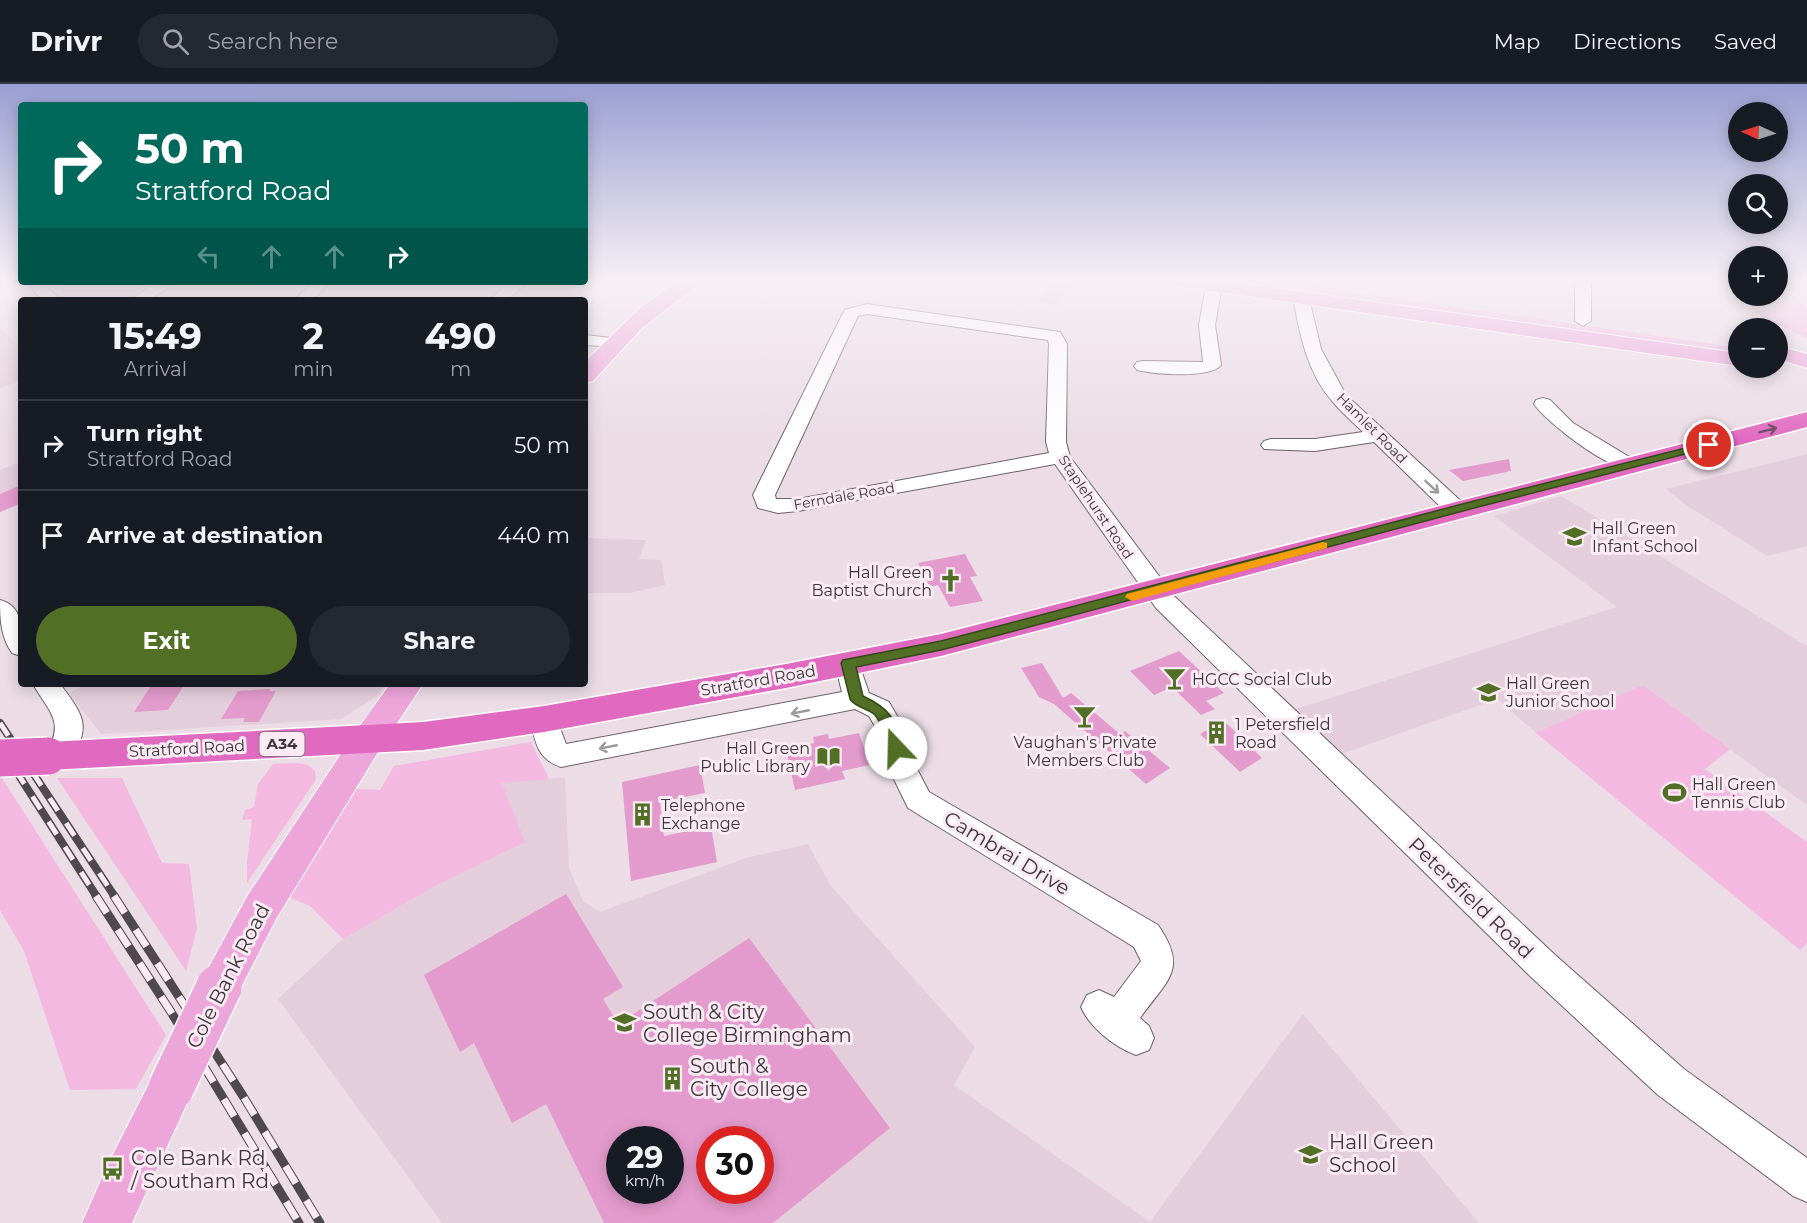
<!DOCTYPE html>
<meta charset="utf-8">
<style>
:root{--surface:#171b24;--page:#242831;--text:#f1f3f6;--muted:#9ea1a6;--line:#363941;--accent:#517025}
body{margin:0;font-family:Montserrat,sans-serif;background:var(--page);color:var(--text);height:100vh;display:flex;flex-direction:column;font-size:22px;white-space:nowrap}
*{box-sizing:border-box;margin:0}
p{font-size:20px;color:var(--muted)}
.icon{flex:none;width:33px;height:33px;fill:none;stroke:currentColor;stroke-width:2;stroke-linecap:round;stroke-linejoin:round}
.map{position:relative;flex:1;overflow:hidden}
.drawer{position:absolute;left:18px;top:213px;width:570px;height:390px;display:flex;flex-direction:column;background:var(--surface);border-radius:6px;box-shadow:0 3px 15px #0003}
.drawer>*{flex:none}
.banner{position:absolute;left:18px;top:18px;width:570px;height:183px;border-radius:6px;box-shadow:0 3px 15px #0003;background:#00695c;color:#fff;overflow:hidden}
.needle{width:39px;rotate:273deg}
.fabs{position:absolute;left:1728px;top:18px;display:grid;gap:12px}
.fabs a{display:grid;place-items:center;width:60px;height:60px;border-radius:50%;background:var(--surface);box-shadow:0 3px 15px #0003;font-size:30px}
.speed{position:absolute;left:606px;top:1042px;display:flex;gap:12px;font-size:30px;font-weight:700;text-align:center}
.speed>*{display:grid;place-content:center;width:78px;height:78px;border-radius:50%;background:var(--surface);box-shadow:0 3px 15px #0003;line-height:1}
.speed small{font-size:15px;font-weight:400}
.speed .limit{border:9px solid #d22;background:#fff;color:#111}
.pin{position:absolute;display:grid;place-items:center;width:51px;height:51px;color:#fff;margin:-26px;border:3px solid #fff;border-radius:50%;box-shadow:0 2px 6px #0007}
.me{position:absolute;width:66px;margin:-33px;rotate:339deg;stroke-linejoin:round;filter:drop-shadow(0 0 4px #0008)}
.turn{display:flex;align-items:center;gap:21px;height:126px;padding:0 18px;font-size:27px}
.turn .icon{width:78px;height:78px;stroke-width:2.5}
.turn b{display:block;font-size:42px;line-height:51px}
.lanes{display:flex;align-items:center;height:57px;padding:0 18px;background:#0003;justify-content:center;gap:30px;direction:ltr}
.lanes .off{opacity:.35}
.eta{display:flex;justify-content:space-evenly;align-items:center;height:102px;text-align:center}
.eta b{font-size:36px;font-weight:700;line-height:42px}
.button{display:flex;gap:12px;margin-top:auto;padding:12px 18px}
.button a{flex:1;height:69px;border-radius:36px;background:var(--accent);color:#fff;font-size:24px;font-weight:700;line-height:69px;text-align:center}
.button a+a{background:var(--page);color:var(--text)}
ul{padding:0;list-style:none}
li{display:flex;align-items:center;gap:18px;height:90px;padding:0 18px;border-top:2px solid var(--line)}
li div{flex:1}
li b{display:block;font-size:22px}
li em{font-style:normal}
header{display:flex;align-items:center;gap:36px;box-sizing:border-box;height:84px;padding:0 30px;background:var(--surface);border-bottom:2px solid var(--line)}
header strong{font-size:28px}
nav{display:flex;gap:33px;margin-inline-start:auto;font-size:21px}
.search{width:420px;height:54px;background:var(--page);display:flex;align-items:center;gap:15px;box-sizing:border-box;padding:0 21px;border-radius:33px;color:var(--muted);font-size:22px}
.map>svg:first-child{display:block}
.built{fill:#e4cedc;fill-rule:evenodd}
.green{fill:#f3b9e0}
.building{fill:#e39bcd;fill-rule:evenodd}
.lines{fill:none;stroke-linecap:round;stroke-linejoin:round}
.minor-casing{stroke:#6e616a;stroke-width:2}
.major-casing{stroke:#fff;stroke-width:2}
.highway-casing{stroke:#fff;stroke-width:3}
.minor{fill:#fff;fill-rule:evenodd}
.major{fill:#eda6da;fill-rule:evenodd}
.highway{fill:#e16ac1;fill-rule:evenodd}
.rail-far1-casing{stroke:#4f494d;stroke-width:8}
.rail-casing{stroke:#4f494d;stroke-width:9}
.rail-far1{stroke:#f9eaf3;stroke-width:5;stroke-dasharray:15;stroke-linecap:butt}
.rail{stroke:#f9eaf3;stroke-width:7;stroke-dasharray:20;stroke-linecap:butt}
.major-bridge-casing{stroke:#fff;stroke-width:48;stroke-linecap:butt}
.highway-bridge-casing{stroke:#fff;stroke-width:40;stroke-linecap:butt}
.major-bridge{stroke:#eda6da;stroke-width:45}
.highway-bridge{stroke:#e16ac1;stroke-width:37}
.oneway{stroke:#6d4662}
.oneway2{stroke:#9d9a9c}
.route{fill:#517025;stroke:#354918;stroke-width:1.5}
.slow{fill:#f59e0b}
.labels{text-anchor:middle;stroke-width:6;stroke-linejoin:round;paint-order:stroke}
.far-street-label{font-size:14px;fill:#3b3639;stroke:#f9eaf3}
.shield{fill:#f9eaf3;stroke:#746c71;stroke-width:1.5}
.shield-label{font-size:15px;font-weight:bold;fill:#3b3639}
.poi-label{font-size:16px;fill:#3b3639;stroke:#f9eaf3;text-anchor:start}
.street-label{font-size:16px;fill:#3b3639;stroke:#f9eaf3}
.near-street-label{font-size:20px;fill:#3b3639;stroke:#f9eaf3}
.near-poi-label{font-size:20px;fill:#3b3639;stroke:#f9eaf3;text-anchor:start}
</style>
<header>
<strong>Drivr</strong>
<div class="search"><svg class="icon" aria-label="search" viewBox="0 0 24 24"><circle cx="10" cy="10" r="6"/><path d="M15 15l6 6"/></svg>Search here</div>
<nav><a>Map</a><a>Directions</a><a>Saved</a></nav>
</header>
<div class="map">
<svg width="1807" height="1139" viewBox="0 0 1807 1139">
<rect width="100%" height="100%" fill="#ebdce6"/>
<path class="built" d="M 1050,197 L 1070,197 L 1056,221 L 1039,218 Z
M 0,244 L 21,264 L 21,297 L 0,304 Z
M 1807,370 L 1807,462 L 1767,472 L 1685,420 L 1666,405 Z
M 21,378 L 21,420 L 0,428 L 0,386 Z
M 1561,412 L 1807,562 L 1807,721 L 1643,602 L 1536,649 L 1497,615 L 1341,670 L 1296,625 L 1617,523 L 1494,432 Z
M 585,454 L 646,456 L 639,475 L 661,476 L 665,501 L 629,509 L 585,509 Z
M 87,600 L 386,600 L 377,612 L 341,635 L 101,650 L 69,609 Z
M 565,693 L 569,784 L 583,817 L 600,828 L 746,774 L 808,760 L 830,801 L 975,963 L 954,1001 L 1150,1138 L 1303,930 L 1479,1139 L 442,1139 L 278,915 L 348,850 L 433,802 L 501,699 ZM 620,1056 L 670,1056 L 670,1107 L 620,1107 ZM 710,1056 L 760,1056 L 760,1107 L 710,1107 Z"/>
<path class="green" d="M 46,198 L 149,198 L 156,199 C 150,206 138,214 128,216 C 113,219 60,219 50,207 C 48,204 47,201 46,198 Z
M 1311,203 L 1736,263 L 1738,272 L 1632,259 L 1309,212 Z
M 1798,219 L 1807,223 L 1807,254 L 1751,228 Z
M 1643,601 L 1730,665 L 1705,685 L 1807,758 L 1807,859 L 1800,866 L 1536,649 Z
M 531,658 L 549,695 L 502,699 L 525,758 L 433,803 L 343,855 L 310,822 L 289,813 L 356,705 L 380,706 L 394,682 Z
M 273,680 C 288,680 321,674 315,697 L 247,799 L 247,778 L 252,735 L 242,736 L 245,726 L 254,723 L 258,700 Z
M 2,694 L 166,951 L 136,1005 L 70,1006 L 24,867 L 0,826 L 0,695 Z
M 57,694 L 122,694 L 162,779 L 189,780 L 197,844 L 186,887 Z"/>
<path class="building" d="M 1509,375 L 1511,387 L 1463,397 L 1449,386 Z
M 21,401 L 21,419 L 0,428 L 0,410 Z
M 965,470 L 977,492 L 970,493 L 983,517 L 950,523 L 938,501 L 930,503 L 918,479 Z
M 1179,567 L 1224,609 L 1206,617 L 1215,625 L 1201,631 L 1172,603 L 1154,611 L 1130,587 Z
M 1042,579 L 1063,614 L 1071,609 L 1120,650 L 1125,647 L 1170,684 L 1146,700 L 1054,620 L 1039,613 L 1021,584 Z
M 152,600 L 185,600 L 168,626 L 134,628 Z
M 270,605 L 270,607 L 276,607 L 259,638 L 243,638 L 245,634 L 221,635 L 238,607 Z
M 1224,637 L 1262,674 L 1240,688 L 1200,650 Z
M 859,649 L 870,681 L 842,687 L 845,695 L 795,706 L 786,666 L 814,659 L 813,653 L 828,650 L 829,655 Z
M 700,681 L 705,709 L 660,718 L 664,752 L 711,742 L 717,778 L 631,797 L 622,698 Z
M 566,810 L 623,903 L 603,915 L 618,940 L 749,854 L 890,1044 L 773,1139 L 604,1139 L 546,1020 L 512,1039 L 474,959 L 460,968 L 424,891 ZM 620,1056 L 670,1056 L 670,1107 L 620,1107 ZM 710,1056 L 760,1056 L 760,1107 L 710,1107 Z"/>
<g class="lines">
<defs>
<path id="minor" d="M 1214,197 L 1222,202 L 1215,241 L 1221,281 C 1210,295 1153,290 1137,286 L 1134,282 L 1137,278 L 1143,277 L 1203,278 L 1199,241 L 1206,202 Z
M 1575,197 L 1591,197 L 1591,237 L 1583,242 L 1575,237 Z
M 30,198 L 46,198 L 50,206 L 61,216 L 43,216 L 35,209 Z
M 158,198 L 177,198 L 149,216 L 130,216 Z
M 314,198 L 331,198 L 312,216 L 294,216 Z
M 510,198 L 528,198 L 507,216 L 489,216 Z
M 1301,209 L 1309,214 L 1321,265 L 1346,311 L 1464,420 L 1467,425 L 1464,430 L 1456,431 L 1448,430 L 1374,358 L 1315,367 L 1264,365 L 1261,361 L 1264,357 L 1271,355 L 1315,355 L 1363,348 C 1353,338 1342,329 1333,318 C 1307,289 1300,251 1293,214 Z
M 867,220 L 1060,248 L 1067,260 L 1066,358 L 1070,373 L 1174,512 L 1554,870 L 1684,985 L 1807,1074 L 1807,1118 L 1793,1112 L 1658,1011 L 1530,892 L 1156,524 L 1055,380 L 798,427 L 778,429 L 758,424 L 753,411 L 843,229 L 845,226 ZM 867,230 L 1048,256 L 1049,260 L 1046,358 L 1049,369 L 798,415 L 776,415 L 775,411 L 858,232 Z
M 585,251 L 620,255 L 623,259 L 620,263 L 585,261 Z
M 1543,314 L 1550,316 L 1573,339 L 1636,377 L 1639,381 L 1636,385 C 1614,391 1547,339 1534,320 L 1536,316 Z
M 0,516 C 26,523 21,550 21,572 L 12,569 C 1,553 0,536 0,516 Z
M 848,571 L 857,574 L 869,609 L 889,618 L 904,644 L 916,683 L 929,708 L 1158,841 C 1189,886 1167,896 1140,934 L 1149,942 L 1154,954 L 1149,966 L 1136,971 C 1115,963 1090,944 1081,923 L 1087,911 L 1099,906 L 1114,913 L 1141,877 L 1134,863 L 908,724 L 888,683 L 876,644 L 869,632 L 855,625 L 561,683 C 537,675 535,657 530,635 L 534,628 L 544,625 L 554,628 L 566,660 L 842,608 L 835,580 L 839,574 Z
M 33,600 L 60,600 C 85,633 91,641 70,679 L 60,682 L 50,679 L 46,671 C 65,636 50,630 33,600 Z"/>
<path id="major" d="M 679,197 L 703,197 L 642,244 L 593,297 L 585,299 L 585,279 L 589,274 L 641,223 Z
M 1174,197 L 1224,197 L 1738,269 L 1738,282 L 1184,203 L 1177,201 Z
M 1778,262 L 1807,270 L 1807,284 L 1778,275 Z
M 390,600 L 423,600 L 380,665 L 276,835 L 234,917 L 219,923 L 204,917 L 198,903 L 248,811 L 356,647 Z
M 171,981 L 187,988 L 194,1004 L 132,1139 L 82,1139 L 109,1078 L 155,988 Z"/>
<path id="highway" d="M 1807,328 L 1807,343 L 941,572 L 786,604 L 544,648 L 423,666 L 48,686 L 35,682 L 30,672 L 35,662 L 48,658 L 423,638 L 544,622 L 786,580 L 941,550 Z"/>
</defs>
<use href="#minor" class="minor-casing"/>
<use href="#major" class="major-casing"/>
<use href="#highway" class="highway-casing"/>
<use href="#minor" class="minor"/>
<use href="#major" class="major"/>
<use href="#highway" class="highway"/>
<defs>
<path id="rail-far1" d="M 0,639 L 115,813
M 0,662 L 97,813"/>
<path id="rail" d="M 96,812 L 171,928 L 299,1139
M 114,812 L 243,1012 L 320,1139"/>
</defs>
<use href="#rail-far1" class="rail-far1-casing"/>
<use href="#rail" class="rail-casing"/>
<use href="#rail-far1" class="rail-far1"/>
<use href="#rail" class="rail"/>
<defs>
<path id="major-bridge" d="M 171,1004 L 219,903"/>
<path id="highway-bridge" d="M 0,674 L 48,672"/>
</defs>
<use href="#major-bridge" class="major-bridge-casing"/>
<use href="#highway-bridge" class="highway-bridge-casing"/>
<use href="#major-bridge" class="major-bridge"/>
<use href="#highway-bridge" class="highway-bridge"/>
</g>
<defs><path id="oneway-shaft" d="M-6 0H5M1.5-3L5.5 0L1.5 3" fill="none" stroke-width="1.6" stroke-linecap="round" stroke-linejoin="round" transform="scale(1.5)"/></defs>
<use class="oneway" href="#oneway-shaft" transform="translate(1768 346) rotate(-15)"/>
<g class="oneway2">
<use href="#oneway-shaft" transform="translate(1432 403) rotate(43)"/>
<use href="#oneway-shaft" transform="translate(800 628) rotate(169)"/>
<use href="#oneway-shaft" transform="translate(608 663) rotate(169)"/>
</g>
<linearGradient id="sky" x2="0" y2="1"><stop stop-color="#9a9fd2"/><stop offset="0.55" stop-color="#f6eff4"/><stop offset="1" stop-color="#f6eff4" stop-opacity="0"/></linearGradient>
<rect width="1807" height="357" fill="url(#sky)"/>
<path class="route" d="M 1709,358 L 1713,359 L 1713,363 L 1478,423 L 999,551 L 941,566 L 856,583 L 863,612 C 891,625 895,635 904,664 L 901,668 L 891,668 C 885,656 884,642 875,631 C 868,624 856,624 850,615 L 841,579 L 843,576 L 941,557 L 999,542 L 1470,418 Z"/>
<path class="slow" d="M 1323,458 L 1327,459 L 1327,464 L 1132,517 L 1125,513 L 1127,510 Z"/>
<defs>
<symbol id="school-bare" viewBox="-9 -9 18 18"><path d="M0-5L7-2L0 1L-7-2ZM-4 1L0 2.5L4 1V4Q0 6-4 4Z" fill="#517025" stroke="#f9eaf3" stroke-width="2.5" paint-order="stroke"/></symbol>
<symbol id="church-bare" viewBox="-9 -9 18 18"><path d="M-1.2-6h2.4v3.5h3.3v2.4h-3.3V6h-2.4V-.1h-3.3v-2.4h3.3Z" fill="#517025" stroke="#f9eaf3" stroke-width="2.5" paint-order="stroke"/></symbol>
<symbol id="bar-bare" viewBox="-9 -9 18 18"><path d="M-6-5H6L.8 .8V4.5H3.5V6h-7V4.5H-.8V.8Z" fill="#517025" stroke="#f9eaf3" stroke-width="2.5" paint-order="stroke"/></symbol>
<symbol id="building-bare" viewBox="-9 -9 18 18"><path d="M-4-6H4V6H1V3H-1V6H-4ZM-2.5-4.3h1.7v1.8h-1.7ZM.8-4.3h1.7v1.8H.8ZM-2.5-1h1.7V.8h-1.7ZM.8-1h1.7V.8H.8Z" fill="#517025" stroke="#f9eaf3" stroke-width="2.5" paint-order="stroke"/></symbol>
<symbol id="library-bare" viewBox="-9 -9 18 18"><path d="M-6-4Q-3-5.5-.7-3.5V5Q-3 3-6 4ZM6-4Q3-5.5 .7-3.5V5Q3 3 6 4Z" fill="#517025" stroke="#f9eaf3" stroke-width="2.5" paint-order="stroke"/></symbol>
<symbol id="stadium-bare" viewBox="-9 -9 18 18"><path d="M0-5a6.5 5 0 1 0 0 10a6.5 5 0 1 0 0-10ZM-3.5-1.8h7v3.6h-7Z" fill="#517025" stroke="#f9eaf3" stroke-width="2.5" paint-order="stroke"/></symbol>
<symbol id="university-bare" viewBox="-9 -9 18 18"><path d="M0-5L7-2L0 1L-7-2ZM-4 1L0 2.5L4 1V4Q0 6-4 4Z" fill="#517025" stroke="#f9eaf3" stroke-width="2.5" paint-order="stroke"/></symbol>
<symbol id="bus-bare" viewBox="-9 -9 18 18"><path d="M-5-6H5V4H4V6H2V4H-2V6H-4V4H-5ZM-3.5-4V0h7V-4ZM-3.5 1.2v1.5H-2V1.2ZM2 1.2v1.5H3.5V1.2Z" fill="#517025" stroke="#f9eaf3" stroke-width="2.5" paint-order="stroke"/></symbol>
</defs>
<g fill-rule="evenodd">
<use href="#school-bare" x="1558" y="436" width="33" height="33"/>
<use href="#church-bare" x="934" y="480" width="33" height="33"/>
<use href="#bar-bare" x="1158" y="578" width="33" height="33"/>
<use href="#school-bare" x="1472" y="592" width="33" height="33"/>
<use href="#bar-bare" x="1068" y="616" width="33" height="33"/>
<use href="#building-bare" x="1200" y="632" width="33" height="33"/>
<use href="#library-bare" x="812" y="656" width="33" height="33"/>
<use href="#stadium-bare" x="1658" y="692" width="33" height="33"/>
<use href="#building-bare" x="626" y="714" width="33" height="33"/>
<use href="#university-bare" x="608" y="922" width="33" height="33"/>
<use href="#building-bare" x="656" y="978" width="33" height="33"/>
<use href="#school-bare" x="1294" y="1054" width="33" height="33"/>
<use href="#bus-bare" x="96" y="1068" width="33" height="33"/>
</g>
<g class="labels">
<g class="far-street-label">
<text transform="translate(1372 344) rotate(45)" y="5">Hamlet Road</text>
<text transform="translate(844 412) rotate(-10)" y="5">Ferndale Road</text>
<text transform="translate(1096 423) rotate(56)" y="5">Staplehurst Road</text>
</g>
<rect class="shield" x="259.5" y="648" width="45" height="24" rx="4.5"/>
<g class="shield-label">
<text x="282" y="665">A34</text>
</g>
<g class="poi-label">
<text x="1592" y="450">Hall Green<tspan x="1592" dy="18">Infant School</tspan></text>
<text x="932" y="494" text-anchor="end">Hall Green<tspan x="932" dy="18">Baptist Church</tspan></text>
<text x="1192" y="601">HGCC Social Club</text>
<text x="1506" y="605">Hall Green<tspan x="1506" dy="18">Junior School</tspan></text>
<text x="1235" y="646">1 Petersfield<tspan x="1235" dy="18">Road</tspan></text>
<text x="1085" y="664" text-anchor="middle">Vaughan's Private<tspan x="1085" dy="18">Members Club</tspan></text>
<text x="810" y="670" text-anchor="end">Hall Green<tspan x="810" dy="18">Public Library</tspan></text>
<text x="1692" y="706">Hall Green<tspan x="1692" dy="18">Tennis Club</tspan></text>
<text x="661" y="727">Telephone<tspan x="661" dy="18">Exchange</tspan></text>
</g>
<g class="street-label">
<text transform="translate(758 596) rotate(-10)" y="6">Stratford Road</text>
<text transform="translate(187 664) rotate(-3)" y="6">Stratford Road</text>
</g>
<g class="near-street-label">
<text transform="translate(1007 769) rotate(31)" y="7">Cambrai Drive</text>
<text transform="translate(1471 814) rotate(44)" y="7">Petersfield Road</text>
<text transform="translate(228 892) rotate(-63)" y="7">Cole Bank Road</text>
</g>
<g class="near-poi-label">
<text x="643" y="935">South &amp; City<tspan x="643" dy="23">College Birmingham</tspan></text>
<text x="690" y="989">South &amp;<tspan x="690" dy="23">City College</tspan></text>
<text x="1329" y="1065">Hall Green<tspan x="1329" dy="23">School</tspan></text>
<text x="131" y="1081">Cole Bank Rd<tspan x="131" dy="23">/ Southam Rd</tspan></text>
</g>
</g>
</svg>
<div class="fabs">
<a><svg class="needle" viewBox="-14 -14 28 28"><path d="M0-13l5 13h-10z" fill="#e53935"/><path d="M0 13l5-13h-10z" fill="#9ea1a6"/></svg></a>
<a><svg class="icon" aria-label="search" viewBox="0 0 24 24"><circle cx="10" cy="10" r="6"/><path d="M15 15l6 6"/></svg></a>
<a>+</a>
<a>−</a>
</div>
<div class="speed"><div>29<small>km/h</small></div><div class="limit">30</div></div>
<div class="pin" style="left:1709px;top:361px;background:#d93025"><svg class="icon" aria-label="arrive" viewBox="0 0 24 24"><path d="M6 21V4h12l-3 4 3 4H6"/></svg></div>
<svg class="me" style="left:896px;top:664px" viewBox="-20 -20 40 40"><circle r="19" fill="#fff"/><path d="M0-13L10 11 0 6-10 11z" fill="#517025"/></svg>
<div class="banner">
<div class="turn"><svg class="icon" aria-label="right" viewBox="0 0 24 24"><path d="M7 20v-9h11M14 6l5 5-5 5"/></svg><div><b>50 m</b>Stratford Road</div></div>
<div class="lanes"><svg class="icon off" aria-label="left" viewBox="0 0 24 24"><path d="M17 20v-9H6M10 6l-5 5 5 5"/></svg><svg class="icon off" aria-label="ahead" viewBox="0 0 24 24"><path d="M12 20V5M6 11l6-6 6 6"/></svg><svg class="icon off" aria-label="ahead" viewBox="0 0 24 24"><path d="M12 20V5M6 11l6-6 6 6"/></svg><svg class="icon" aria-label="right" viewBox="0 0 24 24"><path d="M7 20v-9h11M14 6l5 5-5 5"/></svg></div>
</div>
<section class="drawer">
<div class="eta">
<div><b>15:49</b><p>Arrival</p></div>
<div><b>2</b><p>min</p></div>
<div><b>490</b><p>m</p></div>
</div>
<ul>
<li><svg class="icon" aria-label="right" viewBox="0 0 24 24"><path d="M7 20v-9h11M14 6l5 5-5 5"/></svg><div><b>Turn right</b><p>Stratford Road</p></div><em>50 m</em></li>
<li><svg class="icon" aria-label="arrive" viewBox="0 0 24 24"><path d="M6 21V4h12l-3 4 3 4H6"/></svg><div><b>Arrive at destination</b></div><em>440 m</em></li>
</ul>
<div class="button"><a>Exit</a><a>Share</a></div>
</section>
</div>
